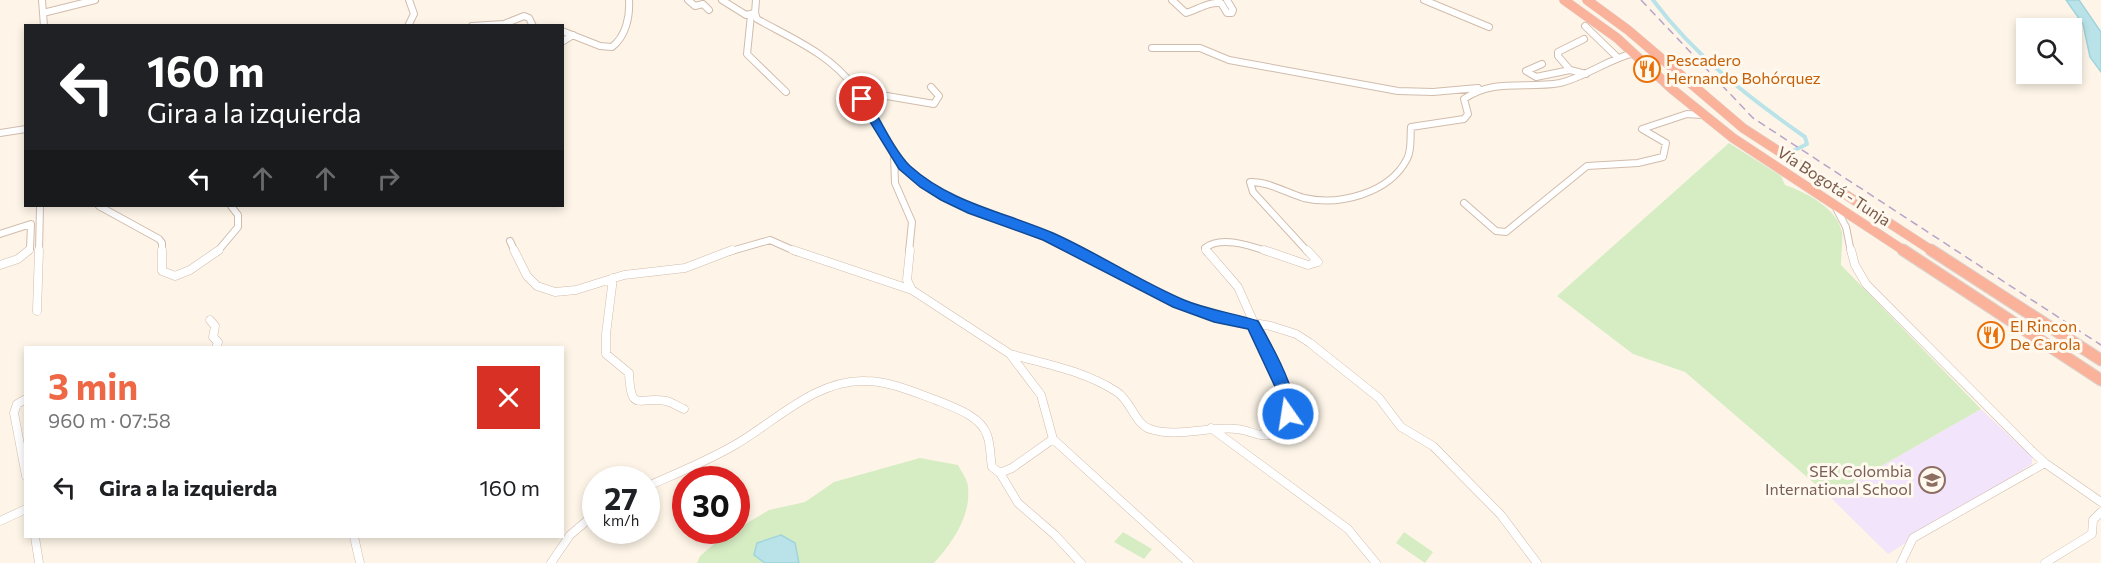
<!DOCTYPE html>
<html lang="es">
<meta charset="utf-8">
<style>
:root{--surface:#fff;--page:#f6f6f6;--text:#202124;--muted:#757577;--accent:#ef6846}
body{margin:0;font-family:Commissioner,sans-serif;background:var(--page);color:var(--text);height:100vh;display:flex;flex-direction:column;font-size:22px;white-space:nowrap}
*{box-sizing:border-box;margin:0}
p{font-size:20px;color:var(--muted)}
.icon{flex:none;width:33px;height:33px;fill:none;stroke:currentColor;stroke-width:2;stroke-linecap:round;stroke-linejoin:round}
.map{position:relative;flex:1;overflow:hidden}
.details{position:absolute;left:24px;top:346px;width:540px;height:192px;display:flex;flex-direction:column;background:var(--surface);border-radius:0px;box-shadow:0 3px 9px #0003}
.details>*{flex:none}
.banner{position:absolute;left:24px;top:24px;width:540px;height:183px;border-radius:0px;box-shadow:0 3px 9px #0003;background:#202124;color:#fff;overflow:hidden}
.tools{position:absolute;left:2016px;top:18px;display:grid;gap:12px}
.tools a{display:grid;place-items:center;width:66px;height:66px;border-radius:0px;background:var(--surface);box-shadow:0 3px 9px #0003;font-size:30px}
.speed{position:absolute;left:582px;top:466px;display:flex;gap:12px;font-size:30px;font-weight:700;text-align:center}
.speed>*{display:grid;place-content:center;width:78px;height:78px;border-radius:50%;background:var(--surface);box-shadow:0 3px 9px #0003;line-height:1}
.speed small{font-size:15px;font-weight:400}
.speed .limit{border:9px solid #d22;background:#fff;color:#111}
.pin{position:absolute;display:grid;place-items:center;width:51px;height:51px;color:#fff;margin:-26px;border:3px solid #fff;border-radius:50%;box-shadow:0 2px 6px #0007}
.me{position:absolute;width:66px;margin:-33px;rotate:347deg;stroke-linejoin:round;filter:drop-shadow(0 0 4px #0008)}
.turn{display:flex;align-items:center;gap:21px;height:126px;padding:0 24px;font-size:27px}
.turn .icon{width:78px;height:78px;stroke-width:2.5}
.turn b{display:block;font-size:42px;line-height:51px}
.lanes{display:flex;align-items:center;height:57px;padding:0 24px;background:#0003;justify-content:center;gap:30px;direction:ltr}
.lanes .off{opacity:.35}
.round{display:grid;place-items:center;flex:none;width:63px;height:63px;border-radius:0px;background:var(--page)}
.headline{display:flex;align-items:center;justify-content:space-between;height:102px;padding:0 24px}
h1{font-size:36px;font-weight:700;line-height:45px;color:var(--accent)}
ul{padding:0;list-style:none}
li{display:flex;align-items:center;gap:18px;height:78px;padding:0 24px}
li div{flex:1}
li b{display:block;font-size:22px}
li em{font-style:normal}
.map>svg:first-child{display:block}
.education{fill:#f2e4fa}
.green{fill:#d6edc4}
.water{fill:#bae3e9;stroke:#a0d4dc;stroke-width:1.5}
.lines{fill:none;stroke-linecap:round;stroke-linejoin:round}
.canal{stroke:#bae3e9;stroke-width:4}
.minor-far1-casing{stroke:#d1bcac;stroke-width:8}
.minor-casing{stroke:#d1bcac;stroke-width:9}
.highway-far1-casing{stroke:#dcd4d0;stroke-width:10}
.highway-casing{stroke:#dcd4d0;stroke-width:13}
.minor-far1{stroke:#fff;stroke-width:6}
.minor{stroke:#fff;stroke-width:8}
.highway-far1{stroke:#fbb29b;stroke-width:9}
.highway{stroke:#fbb29b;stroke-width:11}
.rail{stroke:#b7a4c9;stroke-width:1.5;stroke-dasharray:8 5;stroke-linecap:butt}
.route{fill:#1a73e8;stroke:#114b97;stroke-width:1.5}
.labels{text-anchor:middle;stroke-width:6;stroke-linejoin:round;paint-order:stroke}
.food-label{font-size:16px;fill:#c56008;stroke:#fff9ef;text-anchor:start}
.street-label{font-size:16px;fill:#7a5a49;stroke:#fff9ef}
.education-label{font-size:16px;fill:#785e54;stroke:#fff9ef;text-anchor:end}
</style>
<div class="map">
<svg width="2101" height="563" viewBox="0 0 2101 563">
<rect width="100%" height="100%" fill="#fef5e8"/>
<path class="education" d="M 1981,409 L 2032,457 L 2032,464 L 1888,554 L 1829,496 Z"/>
<path class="green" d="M 1729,143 L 1781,176 L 1785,185 C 1806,192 1837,208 1842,232 C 1843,242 1841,254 1841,265 L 1981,409 L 1829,496 L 1685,372 L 1633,354 L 1557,296 Z
M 920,458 L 958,465 C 961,471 968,480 968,487 C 971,516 953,542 934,563 L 697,563 L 700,556 L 720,539 L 769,510 L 805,502 L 834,482 Z
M 1123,532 L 1152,549 L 1144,559 L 1114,542 Z
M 1404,532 L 1433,552 L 1425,563 L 1396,543 Z"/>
<path class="water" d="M 2066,0 L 2079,0 L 2101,32 L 2101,72 L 2090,57 L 2083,24 Z
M 781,535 L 795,543 L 799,563 L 765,563 L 754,555 L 757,543 Z"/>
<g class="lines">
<path class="canal" d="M 1653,0 C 1695,56 1748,97 1805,137 L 1807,144 L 1799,148
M 1791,152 L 1797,149"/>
<defs>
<path id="minor-far1" d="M 42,0 L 44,26
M 688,0 L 695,6 L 703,4 L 709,10
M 722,0 L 746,15 L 755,13 L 756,0
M 1172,0 L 1186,13 C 1199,9 1207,2 1221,3 L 1227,13 L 1232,13 L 1233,10 L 1227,0
M 1424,0 L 1489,27
M 43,13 L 95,0
M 755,13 L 757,19 C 791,38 830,54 854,87 C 877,119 890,159 923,183 C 966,215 1029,226 1078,252
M 751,15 L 747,54 L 786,92
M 408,26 L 414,14 L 409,0
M 472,26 L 504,24 L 524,16 L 529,18 L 533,26
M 1585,26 L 1616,56
M 562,31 L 600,46 L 612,47 C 626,36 630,17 629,0
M 562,42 L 573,35
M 1152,48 L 1200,48 L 1229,60 L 1398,91 L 1433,92 L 1478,88
M 1542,64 L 1526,71 L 1536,77 L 1570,70 L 1586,74
M 1570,70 L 1558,56 L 1558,52 L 1584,39
M 853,85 L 869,93 L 934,104 L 939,96 L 931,87
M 0,133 L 26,129
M 894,154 L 895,183 L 912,222 L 909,252
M 1464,203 L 1496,231 L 1506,232 L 1587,166 L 1638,163 L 1663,157 L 1666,143 L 1642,129 L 1687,114 L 1702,115
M 99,206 L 159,239 L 162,243 L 162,252
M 1836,208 L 1846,227 L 1851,252
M 0,234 L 31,224 L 30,249 L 27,252
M 510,241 L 515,252
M 39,252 L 40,206
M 217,252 L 238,227 L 238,215 L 231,206
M 728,252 L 770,240 L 797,252
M 1207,252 L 1205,248 C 1221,235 1251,246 1269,252
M 1308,252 L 1253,192 L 1250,182 C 1267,181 1287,193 1304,198 C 1338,206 1389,194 1407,159 C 1412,150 1410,137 1411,127 L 1464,119 L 1468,114 L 1464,99 C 1493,78 1527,89 1560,83 C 1586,77 1608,59 1634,53"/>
<path id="minor" d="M 162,250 L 162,271 L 175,276 L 190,270 L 219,250
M 514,250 L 527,276 L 537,286 L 555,292 L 576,290 L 624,275 L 685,268 L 732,250
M 793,250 L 912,290 L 1010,354 L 1041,395 L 1053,439 L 1189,563
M 910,250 L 907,280 L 912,290
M 1075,250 L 1178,303 L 1214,316 L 1271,326 L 1296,334 L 1310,343 L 1379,398 L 1401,427 L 1433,446 L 1501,515 L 1537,563
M 1264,250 L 1308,265 L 1318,262 L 1307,250
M 1851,250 L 1855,265 L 1866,284 L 2032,451 L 2045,463 L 2101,502
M 0,265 L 18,259 L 29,250
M 613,278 L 606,334 L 606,354 L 629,373 C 631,414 638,396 666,401 C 672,402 678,407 684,409
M 37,311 L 39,250
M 210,320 L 215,326 L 213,337 L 218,342 L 216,348
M 1010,354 C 1046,364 1085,371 1117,392 C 1131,401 1135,424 1150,429 C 1177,438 1209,426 1237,429 C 1250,430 1265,441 1277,432 C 1291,422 1289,405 1284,391 L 1238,287 L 1206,250
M 26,399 L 17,404 L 14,413 L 26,476
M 1211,428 L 1348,529 L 1376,563
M 1000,473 L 1018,503 L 1055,535 L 1081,563
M 646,487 C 675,474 705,462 733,446 C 774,423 815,379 866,381 C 889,381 914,392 936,400 C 953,407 981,416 987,435 C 991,445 990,457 992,467 L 1000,473 L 1012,468 L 1053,439
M 0,521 L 26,509
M 35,537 L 39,563
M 354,537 L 360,563
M 551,563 L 570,535 L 596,513
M 1901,563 L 1913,538 L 2045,463
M 2045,563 L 2092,534 L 2093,520 L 2101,512"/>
<path id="highway-far1" d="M 1564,0 L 1617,38 L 1672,89 L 1733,138 L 1906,252
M 1587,0 L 1628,30 L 1743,128 L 1934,252"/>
<path id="highway" d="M 1903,250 L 2101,380
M 1931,250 L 2101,360"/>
</defs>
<use href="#minor-far1" class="minor-far1-casing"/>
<use href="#minor" class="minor-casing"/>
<use href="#highway-far1" class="highway-far1-casing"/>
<use href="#highway" class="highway-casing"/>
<use href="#minor-far1" class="minor-far1"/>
<use href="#minor" class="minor"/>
<use href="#highway-far1" class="highway-far1"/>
<use href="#highway" class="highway"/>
<path class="rail" d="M 1641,0 L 1753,118 L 2101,345"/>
</g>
<path class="route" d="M 862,95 L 866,96 C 878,115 895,152 910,166 C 951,203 1004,212 1053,233 C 1098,253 1139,281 1184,300 C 1208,310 1233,313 1258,321 C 1269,340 1303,399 1293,418 L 1288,420 L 1283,418 L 1278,393 L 1248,329 L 1214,322 L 1173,307 L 1043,240 L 968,213 L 941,200 L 920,187 L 899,169 L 856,99 Z"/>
<defs>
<symbol id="restaurant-ring" viewBox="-11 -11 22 22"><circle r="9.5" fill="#fff9ef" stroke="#e8710a" stroke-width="1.5"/><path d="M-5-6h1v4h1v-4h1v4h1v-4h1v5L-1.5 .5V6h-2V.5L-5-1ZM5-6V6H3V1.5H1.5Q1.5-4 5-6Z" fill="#e8710a"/></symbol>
<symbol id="school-ring" viewBox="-11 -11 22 22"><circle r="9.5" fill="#fff9ef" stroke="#8d6e63" stroke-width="1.5"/><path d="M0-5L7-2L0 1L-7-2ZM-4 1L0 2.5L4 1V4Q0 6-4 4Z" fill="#8d6e63"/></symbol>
</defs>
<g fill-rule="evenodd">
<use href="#restaurant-ring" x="1632" y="54" width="30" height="30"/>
<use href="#restaurant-ring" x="1976" y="320" width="30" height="30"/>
<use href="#school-ring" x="1917" y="465" width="30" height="30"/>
</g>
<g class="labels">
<g class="food-label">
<text x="1666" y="66">Pescadero<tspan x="1666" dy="18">Hernando Bohórquez</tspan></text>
<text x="2010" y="332">El Rincon<tspan x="2010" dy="18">De Carola</tspan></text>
</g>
<g class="street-label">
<text transform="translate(1834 186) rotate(33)" y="6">Vía Bogotá - Tunja</text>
</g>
<g class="education-label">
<text x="1912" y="477">SEK Colombia<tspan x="1912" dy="18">International School</tspan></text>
</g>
</g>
</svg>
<div class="tools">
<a><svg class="icon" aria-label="search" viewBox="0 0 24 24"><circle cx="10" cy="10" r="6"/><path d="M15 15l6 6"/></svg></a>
</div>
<div class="speed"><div>27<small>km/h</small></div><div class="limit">30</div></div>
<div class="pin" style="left:862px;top:99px;background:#d93025"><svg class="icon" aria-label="arrive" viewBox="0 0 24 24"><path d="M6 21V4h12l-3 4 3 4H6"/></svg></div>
<svg class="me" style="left:1288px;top:414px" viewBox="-20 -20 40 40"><circle r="17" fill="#1a73e8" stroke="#fff" stroke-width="3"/><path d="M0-11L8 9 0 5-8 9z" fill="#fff"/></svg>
<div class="banner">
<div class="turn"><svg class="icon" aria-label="left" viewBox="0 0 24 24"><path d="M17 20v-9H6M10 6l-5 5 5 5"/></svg><div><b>160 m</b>Gira a la izquierda</div></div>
<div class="lanes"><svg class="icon" aria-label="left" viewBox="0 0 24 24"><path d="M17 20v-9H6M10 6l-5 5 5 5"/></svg><svg class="icon off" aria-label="ahead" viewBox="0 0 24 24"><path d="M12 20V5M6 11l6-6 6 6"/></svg><svg class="icon off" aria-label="ahead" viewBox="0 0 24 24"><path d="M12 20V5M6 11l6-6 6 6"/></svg><svg class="icon off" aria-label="right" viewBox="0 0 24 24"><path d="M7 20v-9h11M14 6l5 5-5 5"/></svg></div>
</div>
<section class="details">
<div class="headline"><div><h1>3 min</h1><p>960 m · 07:58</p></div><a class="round" style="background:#d93025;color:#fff"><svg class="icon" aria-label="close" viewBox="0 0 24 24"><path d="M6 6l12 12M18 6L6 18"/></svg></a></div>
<ul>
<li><svg class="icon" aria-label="left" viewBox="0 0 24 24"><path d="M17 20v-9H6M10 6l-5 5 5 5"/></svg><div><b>Gira a la izquierda</b></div><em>160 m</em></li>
</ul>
</section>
</div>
